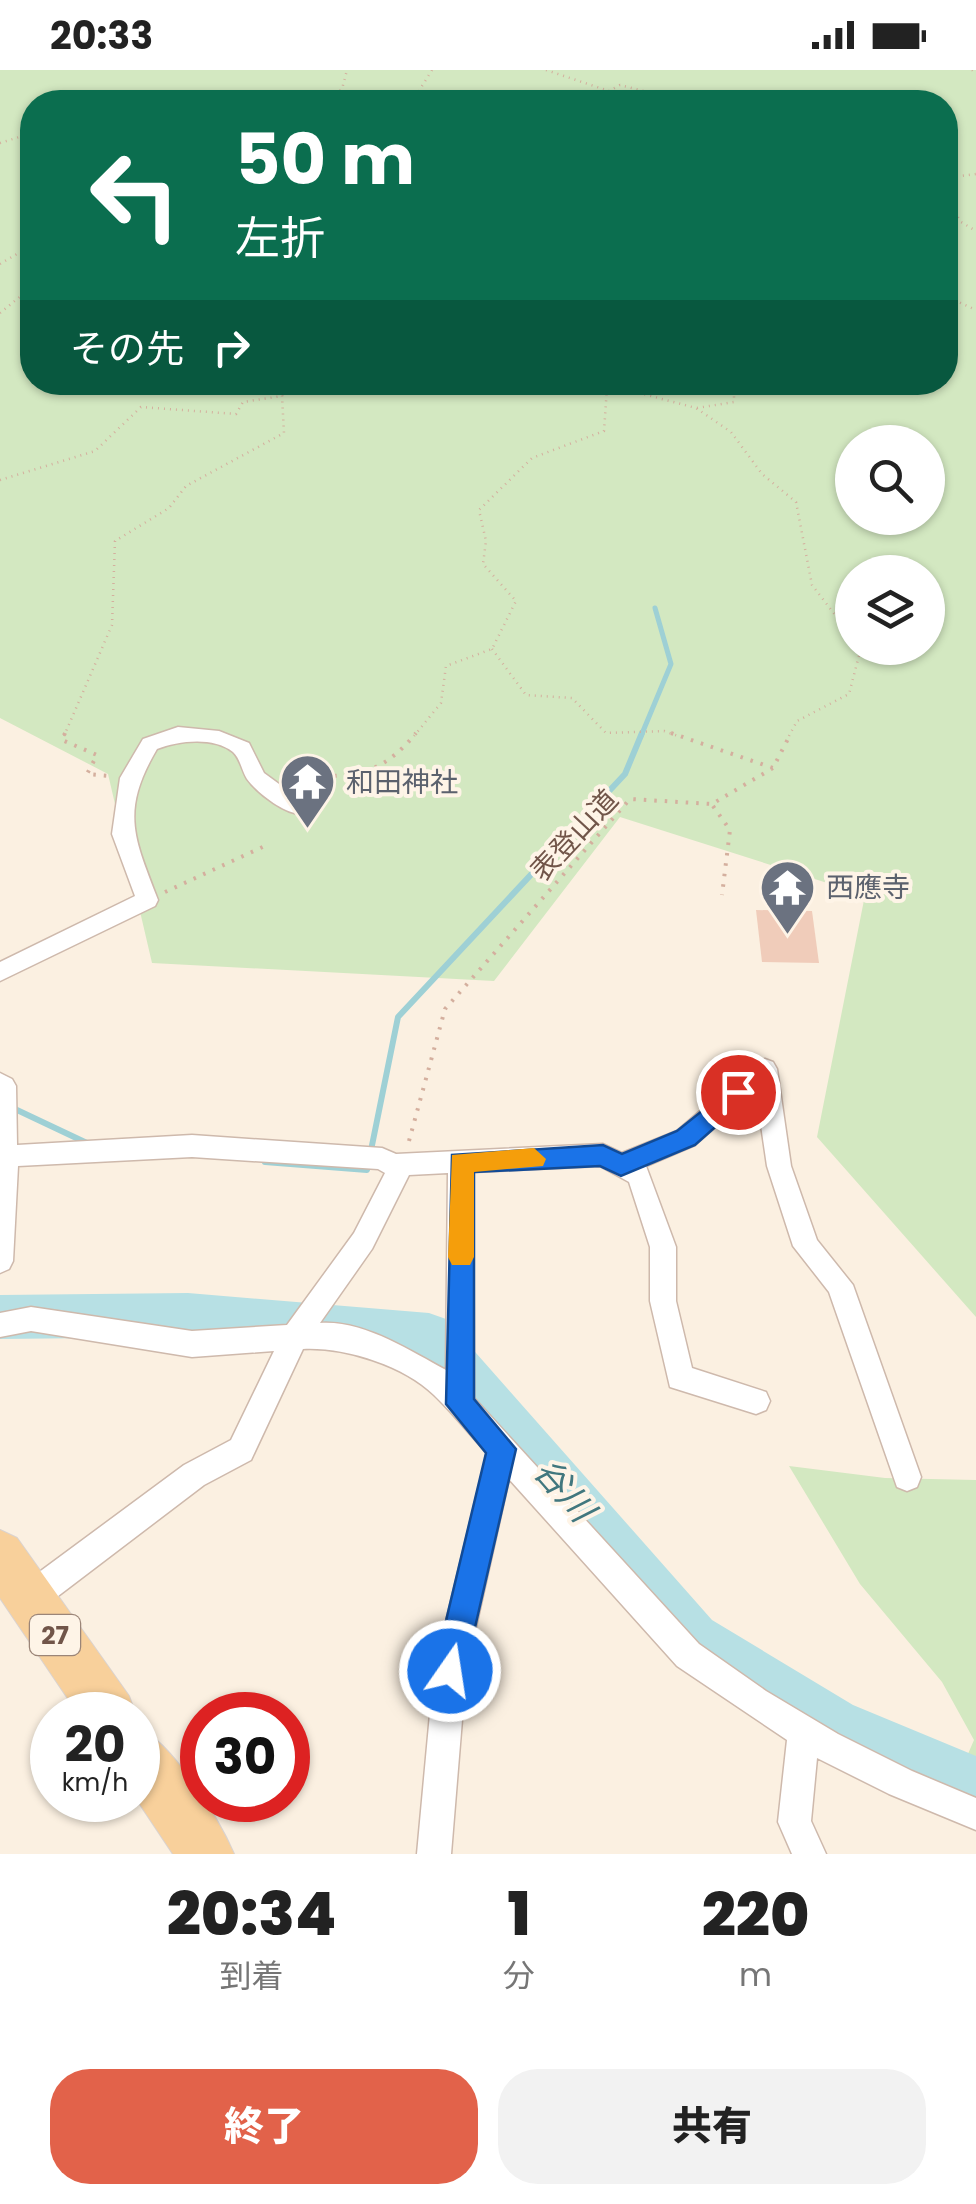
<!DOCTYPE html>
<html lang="ja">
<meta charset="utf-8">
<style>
:root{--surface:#fff;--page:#f2f2f2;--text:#222;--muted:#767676;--accent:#e2624a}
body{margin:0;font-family:Poppins,"Noto Sans JP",sans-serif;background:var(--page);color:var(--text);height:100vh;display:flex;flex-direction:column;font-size:38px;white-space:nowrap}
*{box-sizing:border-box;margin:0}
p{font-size:32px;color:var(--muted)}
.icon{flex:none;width:55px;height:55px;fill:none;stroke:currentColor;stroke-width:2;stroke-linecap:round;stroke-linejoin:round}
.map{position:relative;height:1784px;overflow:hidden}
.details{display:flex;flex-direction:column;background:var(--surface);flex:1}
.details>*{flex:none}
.hud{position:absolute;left:20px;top:20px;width:938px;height:305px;border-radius:40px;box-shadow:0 2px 8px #0004;background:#0b6e4f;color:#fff;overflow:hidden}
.tools{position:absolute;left:835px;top:355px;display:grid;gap:20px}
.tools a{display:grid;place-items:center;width:110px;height:110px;border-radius:50%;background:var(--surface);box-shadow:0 2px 8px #0004;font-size:50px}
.speed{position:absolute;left:30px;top:1622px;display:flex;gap:20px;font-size:50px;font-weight:700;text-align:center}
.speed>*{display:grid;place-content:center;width:130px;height:130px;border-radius:50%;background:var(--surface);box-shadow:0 2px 8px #0004;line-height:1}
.speed small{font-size:25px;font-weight:400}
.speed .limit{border:15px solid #d22;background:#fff;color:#111}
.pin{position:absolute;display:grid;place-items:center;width:85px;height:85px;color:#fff;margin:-42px;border:5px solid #fff;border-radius:50%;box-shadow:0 2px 10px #0007}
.me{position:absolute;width:110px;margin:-55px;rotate:13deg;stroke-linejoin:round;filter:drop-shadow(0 0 8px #0008)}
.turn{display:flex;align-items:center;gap:35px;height:210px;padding:0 50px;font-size:45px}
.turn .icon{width:130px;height:130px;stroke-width:2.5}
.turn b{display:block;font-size:70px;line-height:85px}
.then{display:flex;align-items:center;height:95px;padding:0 50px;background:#0003;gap:20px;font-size:38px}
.eta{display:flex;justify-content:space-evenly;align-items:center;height:170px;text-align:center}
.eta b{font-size:60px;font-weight:800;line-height:70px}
.button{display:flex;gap:20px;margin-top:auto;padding:20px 50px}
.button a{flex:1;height:115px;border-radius:40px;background:var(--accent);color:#fff;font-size:40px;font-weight:800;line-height:115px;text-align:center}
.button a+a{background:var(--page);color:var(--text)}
.status{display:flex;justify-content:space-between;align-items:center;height:70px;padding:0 50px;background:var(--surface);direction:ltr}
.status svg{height:28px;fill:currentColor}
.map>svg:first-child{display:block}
.green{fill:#d3e8c1;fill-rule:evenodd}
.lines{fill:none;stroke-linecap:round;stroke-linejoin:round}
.stream-far1{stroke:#9ed0d5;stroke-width:5}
.stream{stroke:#9ed0d5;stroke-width:6}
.river{fill:#b7e0e4;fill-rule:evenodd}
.building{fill:#f0ccba}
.street-casing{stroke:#ceb9ac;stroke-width:3}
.primary-casing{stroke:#dad3d0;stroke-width:2}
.path-far1{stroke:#d4af9e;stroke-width:2.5;stroke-dasharray:1 5;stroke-linecap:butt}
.path{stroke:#d4af9e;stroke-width:4;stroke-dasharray:2.5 8;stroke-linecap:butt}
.street{fill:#fff;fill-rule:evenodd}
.primary{fill:#f8d09b;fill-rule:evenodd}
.route{fill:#1a73e8;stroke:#114b97;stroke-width:2.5}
.slow{fill:#f59e0b}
.labels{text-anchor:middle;stroke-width:8;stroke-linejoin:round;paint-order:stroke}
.shield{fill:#fef4e7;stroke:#9b8578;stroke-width:2.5}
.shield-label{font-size:25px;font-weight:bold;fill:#715549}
.worship-label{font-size:28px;fill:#5b616d;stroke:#fef4e7;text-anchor:start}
.street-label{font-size:28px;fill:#715549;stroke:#fef4e7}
.near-water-label{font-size:35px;font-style:italic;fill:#41777e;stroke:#fef4e7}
</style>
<div class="status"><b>20:33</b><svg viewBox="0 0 49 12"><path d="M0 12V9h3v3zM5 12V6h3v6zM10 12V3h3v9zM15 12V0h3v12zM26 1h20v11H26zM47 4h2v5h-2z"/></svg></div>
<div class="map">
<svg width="976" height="1784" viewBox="0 0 976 1784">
<rect width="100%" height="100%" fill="#fbf0e1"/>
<path class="green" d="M 0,0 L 976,0 L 976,1247 L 817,1067 L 865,825 L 620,747 L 494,911 L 152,893 L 108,704 L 0,648 ZM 32,32 L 945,32 L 945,312 L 32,312 ZM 852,372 L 928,372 L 928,448 L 852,448 ZM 852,502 L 928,502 L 928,578 L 852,578 Z
M 789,1396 L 885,1408 L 976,1410 L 976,1724 L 952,1721 L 974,1670 L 942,1612 L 860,1514 Z"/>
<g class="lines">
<path class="stream-far1" d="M 641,666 L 671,594 L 655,538"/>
<path class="stream" d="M 0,1032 L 89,1074
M 265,1092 L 367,1100 L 398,947 L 625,704 L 642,663"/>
<path class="river" d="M 188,1223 L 429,1243 L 446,1249 L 712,1550 L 853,1635 L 976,1686 L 976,1744 L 813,1675 L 674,1588 L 417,1286 L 188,1267 L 0,1269 L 0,1225 Z"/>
</g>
<path class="building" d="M 756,840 L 812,841 L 819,893 L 762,892 Z"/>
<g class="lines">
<defs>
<path id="street" d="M 178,657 L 219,661 L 249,673 L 264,703 L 305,733 L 308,738 L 305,743 C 289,748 257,723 247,709 C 242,701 240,688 233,682 C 213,666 178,671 157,679 C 120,742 134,767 158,830 L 155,836 L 0,911 L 0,892 L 135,826 L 112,764 L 120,708 L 143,669 Z
M 765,989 L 773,992 L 777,999 L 791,1096 L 817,1170 L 853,1215 L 921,1407 L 917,1417 L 907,1421 L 897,1417 L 829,1222 L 793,1176 L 767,1096 L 756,1021 L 695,1075 L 646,1096 L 676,1177 L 676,1231 L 692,1298 L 766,1322 L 770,1331 L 766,1340 L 756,1344 L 670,1317 L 650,1231 L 650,1177 L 629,1112 L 600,1096 L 473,1102 L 474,1328 L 699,1574 L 766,1621 L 838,1664 L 912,1701 L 976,1728 L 976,1760 L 889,1724 L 817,1688 L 811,1751 L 826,1784 L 792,1784 L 778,1752 L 787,1670 L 677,1596 L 509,1409 L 466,1601 L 451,1784 L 417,1784 L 434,1601 L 487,1383 C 469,1364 453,1343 434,1325 C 403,1295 344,1277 303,1279 L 251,1390 L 204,1415 L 41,1539 L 30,1543 L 19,1539 L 15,1528 L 19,1517 L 184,1395 L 231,1370 L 274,1281 L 192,1287 L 31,1261 L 0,1267 L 0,1243 L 31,1237 L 192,1261 L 287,1255 L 354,1163 L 385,1103 L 378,1099 L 192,1087 L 18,1096 L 13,1191 L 9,1199 L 0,1203 L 0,1003 L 12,1009 L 16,1016 L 17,1075 L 192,1065 L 382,1078 L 396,1084 L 603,1074 L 622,1083 L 677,1061 L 757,992 ZM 448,1103 L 446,1300 C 410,1281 364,1250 320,1253 L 372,1179 L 409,1105 Z"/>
<path id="primary" d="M 0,1460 L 17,1468 L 129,1626 L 136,1645 L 79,1645 L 0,1528 Z
M 138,1658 C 172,1672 219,1749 234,1784 L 173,1784 L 137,1730 Z"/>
</defs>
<use href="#street" class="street-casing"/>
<use href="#primary" class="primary-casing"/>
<path class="path-far1" d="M 432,0 L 417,24 L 441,32
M 546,0 L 609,21 L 620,15 L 687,32
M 972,0 L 976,3
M 326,32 L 342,19 L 347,0
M 0,73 L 32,63
M 945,108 L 976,104
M 945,127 L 961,152 L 976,161
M 0,194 L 32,175
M 945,206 L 954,214 L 952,229 L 976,240
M 0,243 L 32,217
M 598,312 L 696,338 L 731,362 L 762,404 L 796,432 L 812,515 L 852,567
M 697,338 L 734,332 L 734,323 L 755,312
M 0,410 L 95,381 L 141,337 L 236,344 L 243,332 L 282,326 L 288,312
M 492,579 L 526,625 L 572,628 L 606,663 L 664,661 L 678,666
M 64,666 L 112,555 L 115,471 L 169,438 L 186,416 L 284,363 L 282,326
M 414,666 L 441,633 L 446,596 L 492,579 L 516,531 L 483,494 L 486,471 L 479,440 L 532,388 L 604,361 L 607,318
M 789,666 L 797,651 L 849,624 L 861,578"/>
<path class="path" d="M 65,663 L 62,670 L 97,685 L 87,704 L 110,706
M 671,663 L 773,698
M 292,707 C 349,705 377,711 416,663
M 713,736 L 730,760 L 722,825
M 165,822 L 267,775
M 409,1071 L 445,939 L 630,729 L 712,734 L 773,698 L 791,663"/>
<use href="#street" class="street"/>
<use href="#primary" class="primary"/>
</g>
<path class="route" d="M 738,1012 L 751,1022 L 747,1029 L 695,1075 L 621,1106 L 600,1096 L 474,1102 L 474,1329 L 516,1379 L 465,1601 L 461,1612 L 450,1617 L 438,1612 L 434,1601 L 486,1383 L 446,1334 L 452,1085 L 603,1075 L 622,1084 L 677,1061 Z"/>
<path class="slow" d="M 534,1078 L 546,1089 L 543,1096 L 474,1102 L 474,1187 L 470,1195 L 452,1195 L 448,1187 L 452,1085 Z"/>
<defs>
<symbol id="temple-pin" viewBox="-11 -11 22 30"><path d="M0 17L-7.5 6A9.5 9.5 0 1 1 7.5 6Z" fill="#6b7280" stroke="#fef4e7"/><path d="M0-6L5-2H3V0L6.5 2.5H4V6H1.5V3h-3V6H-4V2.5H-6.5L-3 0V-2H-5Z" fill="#fff"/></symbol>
</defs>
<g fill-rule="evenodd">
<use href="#temple-pin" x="276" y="680" width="63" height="86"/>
<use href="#temple-pin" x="756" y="786" width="63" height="86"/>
</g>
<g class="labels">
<rect class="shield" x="30" y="1545" width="50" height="40" rx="8"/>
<g class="shield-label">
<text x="55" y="1574">27</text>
</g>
<g class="worship-label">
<text x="346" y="722">和田神社</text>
<text x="826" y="827">西應寺</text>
</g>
<g class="street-label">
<text transform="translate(574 765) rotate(-47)" y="10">表登山道</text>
</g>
<g class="near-water-label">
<text transform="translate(564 1420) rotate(49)" y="12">谷川</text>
</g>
</g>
</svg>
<div class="tools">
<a><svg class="icon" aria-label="search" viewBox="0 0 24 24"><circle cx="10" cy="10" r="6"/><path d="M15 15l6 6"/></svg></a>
<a><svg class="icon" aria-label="layers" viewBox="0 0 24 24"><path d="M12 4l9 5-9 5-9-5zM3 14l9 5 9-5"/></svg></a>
</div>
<div class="speed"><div>20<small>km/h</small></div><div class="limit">30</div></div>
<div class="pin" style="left:738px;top:1022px;background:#d93025"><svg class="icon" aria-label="arrive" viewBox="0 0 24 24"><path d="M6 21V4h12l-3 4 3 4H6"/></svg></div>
<svg class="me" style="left:450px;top:1601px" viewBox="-20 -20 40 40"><circle r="17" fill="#1a73e8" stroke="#fff" stroke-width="3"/><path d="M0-11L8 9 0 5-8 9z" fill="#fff"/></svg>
<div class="hud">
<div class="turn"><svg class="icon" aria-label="left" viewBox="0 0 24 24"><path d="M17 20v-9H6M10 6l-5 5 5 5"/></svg><div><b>50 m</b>左折</div></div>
<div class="then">その先<svg class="icon" aria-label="right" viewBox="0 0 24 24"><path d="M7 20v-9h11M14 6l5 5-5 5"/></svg></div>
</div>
</div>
<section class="details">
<div class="eta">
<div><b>20:34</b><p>到着</p></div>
<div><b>1</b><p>分</p></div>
<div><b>220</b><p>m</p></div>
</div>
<div class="button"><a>終了</a><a>共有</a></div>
</section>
